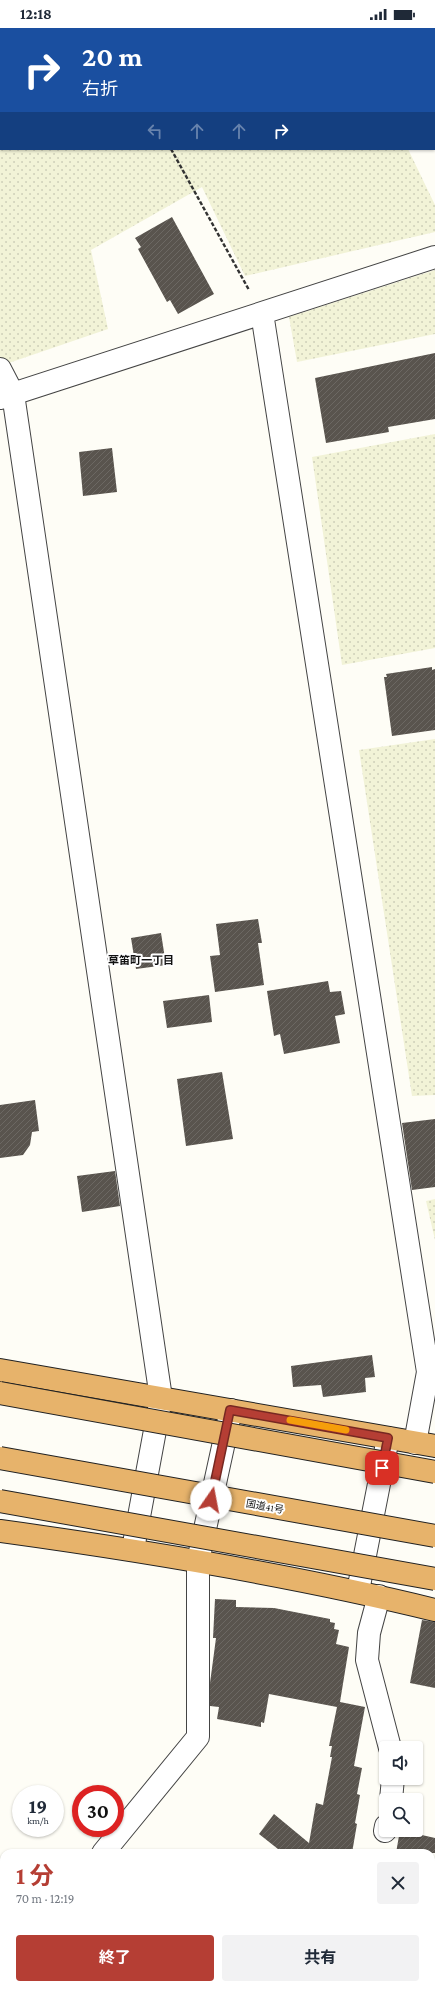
<!DOCTYPE html>
<html lang="ja">
<meta charset="utf-8">
<style>
:root{--surface:#fff;--page:#f2f2f3;--text:#1f2937;--muted:#747a83;--accent:#b53e34}
body{margin:0;font-family:"Crimson Pro","Noto Sans JP",serif;background:var(--page);color:var(--text);height:100vh;display:flex;flex-direction:column;font-size:15px;white-space:nowrap}
*{box-sizing:border-box;margin:0}
p{font-size:13px;color:var(--muted)}
.icon{flex:none;width:22px;height:22px;fill:none;stroke:currentColor;stroke-width:2;stroke-linecap:round;stroke-linejoin:round}
.map{position:relative;flex:1;overflow:hidden}
.panel{position:absolute;left:0px;top:1821px;width:435px;height:140px;display:flex;flex-direction:column;background:var(--surface);border-radius:12px 12px 0 0;box-shadow:0 1px 3px #0004}
.panel>*{flex:none}
.banner{position:absolute;left:0px;top:0px;width:435px;height:122px;box-shadow:0 1px 3px #0004;background:#1a4fa0;color:#fff;overflow:hidden}
.tools{position:absolute;left:379px;top:1713px;display:grid;gap:8px}
.tools a{display:grid;place-items:center;width:44px;height:44px;border-radius:4px;background:var(--surface);box-shadow:0 1px 3px #0004;font-size:20px}
.speed{position:absolute;left:12px;top:1757px;display:flex;gap:8px;font-size:20px;font-weight:700;text-align:center}
.speed>*{display:grid;place-content:center;width:52px;height:52px;border-radius:50%;background:var(--surface);box-shadow:0 1px 3px #0004;line-height:1}
.speed small{font-size:10px;font-weight:400}
.speed .limit{border:6px solid #d22;background:#fff;color:#111}
.pin{position:absolute;display:grid;place-items:center;width:34px;height:34px;color:#fff;margin:-17px;border-radius:8px;box-shadow:0 2px 6px #0006}
.me{position:absolute;width:44px;margin:-22px;rotate:12deg;stroke-linejoin:round;filter:drop-shadow(0 0 3px #0008)}
.turn{display:flex;align-items:center;gap:14px;height:84px;padding:0 16px;font-size:18px}
.turn .icon{width:52px;height:52px;stroke-width:2.5}
.turn b{display:block;font-size:28px;line-height:34px}
.lanes{display:flex;align-items:center;height:38px;padding:0 16px;background:#0003;justify-content:center;gap:20px;direction:ltr}
.lanes .off{opacity:.35}
.round{display:grid;place-items:center;flex:none;width:42px;height:42px;border-radius:4px;background:var(--page)}
.head{display:flex;align-items:center;justify-content:space-between;height:68px;padding:0 16px}
h1{font-size:24px;font-weight:700;line-height:30px;color:var(--accent)}
.cta{display:flex;gap:8px;margin-top:auto;padding:8px 16px}
.cta a{flex:1;height:46px;border-radius:4px;background:var(--accent);color:#fff;font-size:16px;font-weight:700;line-height:46px;text-align:center}
.cta a+a{background:var(--page);color:var(--text)}
.status{display:flex;justify-content:space-between;align-items:center;height:28px;padding:0 20px;background:var(--surface);direction:ltr}
.status svg{height:11px;fill:currentColor}
.map>svg:first-child{display:block}
.farmland{fill:url(#farmland-dots)}
.building{fill:url(#building-hatch)}
.lines{fill:none;stroke-linecap:round;stroke-linejoin:round}
.street-casing{stroke:#444;stroke-width:24}
.highway-casing{stroke:#222;stroke-width:24}
.path{stroke:#333;stroke-width:2.5;stroke-dasharray:4 2;stroke-linecap:butt}
.street{stroke:#fff;stroke-width:22}
.highway{stroke:#e7b36b;stroke-width:22}
.highway-bridge-casing{stroke:#222;stroke-width:24;stroke-linecap:butt}
.highway-bridge{stroke:#e7b36b;stroke-width:22}
.route-casing{stroke:#762822;stroke-width:10}
.route{stroke:#b53e34;stroke-width:7}
.slow{stroke:#f59e0b;stroke-width:7}
.labels{text-anchor:middle;stroke-width:4;stroke-linejoin:round;paint-order:stroke}
.street-label{font-size:10px;fill:#111;stroke:#fff}
.neighbourhood-label{font-size:11px;font-weight:bold;fill:#111;stroke:#fff}
</style>
<div class="status"><b>12:18</b><svg viewBox="0 0 49 12"><path d="M0 12V9h3v3zM5 12V6h3v6zM10 12V3h3v9zM15 12V0h3v12zM26 1h20v11H26zM47 4h2v5h-2z"/></svg></div>
<div class="map">
<svg width="435" height="1961" viewBox="0 0 435 1961">
<defs>
<pattern id="farmland-dots" width="8" height="8" patternUnits="userSpaceOnUse"><rect width="8" height="8" fill="#f2f3d7"/><path d="M2 2h.1M6 6h.1" fill="none" stroke="#cecfb8" stroke-width="1.8" stroke-linecap="round"/></pattern>
<pattern id="building-hatch" width="6" height="6" patternUnits="userSpaceOnUse"><rect width="6" height="6" fill="#59544e"/><path d="M-1 1l2-2M0 6l6-6M5 7l2-2" fill="none" stroke="#6c6863"/></pattern>
</defs>
<rect width="100%" height="100%" fill="#fefdf6"/>
<path class="farmland" d="M 0,0 L 348,0 L 1,1 L 1,121 L 408,121 L 435,177 L 435,204 L 245,248 L 202,159 L 91,222 L 108,301 L 0,338 Z
M 435,242 L 435,306 L 297,334 L 289,289 Z
M 435,406 L 435,620 L 342,637 L 312,429 Z
M 435,711 L 435,1067 L 412,1068 L 359,722 Z
M 435,1171 L 435,1212 L 426,1173 Z"/>
<path class="building" d="M 172,189 L 214,266 L 178,286 L 170,272 L 167,274 L 138,221 L 141,219 L 135,210 Z
M 435,325 L 435,391 L 388,399 L 389,404 L 326,415 L 315,350 Z
M 112,420 L 117,464 L 83,468 L 79,424 Z
M 432,639 L 432,642 L 435,641 L 435,702 L 392,708 L 384,649 L 387,649 L 386,646 Z
M 258,891 L 262,915 L 258,915 L 264,957 L 215,964 L 210,928 L 220,927 L 216,896 Z
M 161,905 L 166,937 L 136,941 L 131,910 Z
M 328,953 L 330,964 L 341,963 L 345,986 L 335,988 L 340,1015 L 284,1026 L 280,1006 L 274,1008 L 267,963 Z
M 209,967 L 212,994 L 167,1000 L 163,973 Z
M 222,1044 L 233,1111 L 186,1118 L 177,1051 Z
M 35,1072 L 39,1103 L 32,1104 L 30,1117 L 23,1127 L 0,1130 L 0,1077 Z
M 435,1091 L 435,1159 L 412,1162 L 402,1095 Z
M 115,1143 L 120,1178 L 82,1184 L 77,1148 Z
M 372,1327 L 375,1349 L 365,1350 L 366,1364 L 323,1369 L 321,1357 L 293,1359 L 291,1338 Z
M 215,1571 L 236,1572 L 236,1579 L 274,1580 L 330,1591 L 330,1594 L 335,1595 L 334,1601 L 339,1602 L 336,1616 L 349,1619 L 340,1674 L 365,1679 L 354,1738 L 362,1740 L 357,1766 L 360,1767 L 355,1795 L 357,1796 L 352,1825 L 283,1825 L 259,1806 L 274,1786 L 309,1815 L 316,1775 L 323,1777 L 332,1729 L 330,1729 L 332,1718 L 329,1718 L 337,1679 L 269,1666 L 264,1695 L 261,1694 L 261,1699 L 217,1691 L 219,1679 L 210,1678 L 210,1655 L 216,1610 L 213,1610 Z
M 422,1592 L 435,1594 L 435,1660 L 410,1655 Z
M 400,1802 L 435,1810 L 435,1825 L 396,1825 Z"/>
<g class="lines">
<defs>
<path id="street" d="M 386,0 L 387,1
M 434,87 L 435,89
M 262,285 L 428,1344 L 415,1415
M 0,341 L 13,366 L 161,1370 L 133,1521
M 0,370 L 435,229
M 358,1563 L 388,1410
M 379,1568 L 369,1605 L 367,1632 L 390,1720
M 391,1772 L 393,1750
M 385,1803 L 386,1798
M 103,1825 L 198,1709 L 198,1533 L 231,1382
M 0,1950 L 4,1945"/>
<path id="highway" d="M 0,1342 L 435,1418
M 0,1503 C 146,1523 292,1547 435,1582"/>
</defs>
<use href="#street" class="street-casing"/>
<use href="#highway" class="highway-casing"/>
<path class="path" d="M 103,0 L 104,1
M 171,121 L 249,262"/>
<use href="#street" class="street"/>
<use href="#highway" class="highway"/>
<defs>
<path id="highway-bridge" d="M 0,1365 L 435,1444
M 0,1430 L 435,1508
M 0,1473 L 435,1551"/>
</defs>
<use href="#highway-bridge" class="highway-bridge-casing"/>
<use href="#highway-bridge" class="highway-bridge"/>
</g>
<g class="lines">
<defs>
<path id="route" d="M 211,1472 L 230,1382 L 388,1410 L 382,1440"/>
</defs>
<use href="#route" class="route-casing"/>
<use href="#route" class="route"/>
<path class="slow" d="M 290,1392 L 346,1402"/>
</g>
<g class="labels">
<g class="street-label">
<text transform="translate(265 1478) rotate(10)" y="4">国道41号</text>
</g>
<g class="neighbourhood-label">
<text x="141" y="936">草笛町一丁目</text>
</g>
</g>
</svg>
<div class="tools">
<a><svg class="icon" aria-label="sound" viewBox="0 0 24 24"><path d="M4 9h4l5-4v14l-5-4H4zM17 9q2 3 0 6"/></svg></a>
<a><svg class="icon" aria-label="search" viewBox="0 0 24 24"><circle cx="10" cy="10" r="6"/><path d="M15 15l6 6"/></svg></a>
</div>
<div class="speed"><div>19<small>km/h</small></div><div class="limit">30</div></div>
<div class="pin" style="left:382px;top:1440px;background:#d93025"><svg class="icon" aria-label="arrive" viewBox="0 0 24 24"><path d="M6 21V4h12l-3 4 3 4H6"/></svg></div>
<svg class="me" style="left:211px;top:1472px" viewBox="-20 -20 40 40"><circle r="19" fill="#fff"/><path d="M0-13L10 11 0 6-10 11z" fill="#b53e34"/></svg>
<div class="banner">
<div class="turn"><svg class="icon" aria-label="right" viewBox="0 0 24 24"><path d="M7 20v-9h11M14 6l5 5-5 5"/></svg><div><b>20 m</b>右折</div></div>
<div class="lanes"><svg class="icon off" aria-label="left" viewBox="0 0 24 24"><path d="M17 20v-9H6M10 6l-5 5 5 5"/></svg><svg class="icon off" aria-label="ahead" viewBox="0 0 24 24"><path d="M12 20V5M6 11l6-6 6 6"/></svg><svg class="icon off" aria-label="ahead" viewBox="0 0 24 24"><path d="M12 20V5M6 11l6-6 6 6"/></svg><svg class="icon" aria-label="right" viewBox="0 0 24 24"><path d="M7 20v-9h11M14 6l5 5-5 5"/></svg></div>
</div>
<section class="panel">
<div class="head"><div><h1>1 分</h1><p>70 m · 12:19</p></div><a class="round"><svg class="icon" aria-label="close" viewBox="0 0 24 24"><path d="M6 6l12 12M18 6L6 18"/></svg></a></div>
<div class="cta"><a>終了</a><a>共有</a></div>
</section>
</div>
